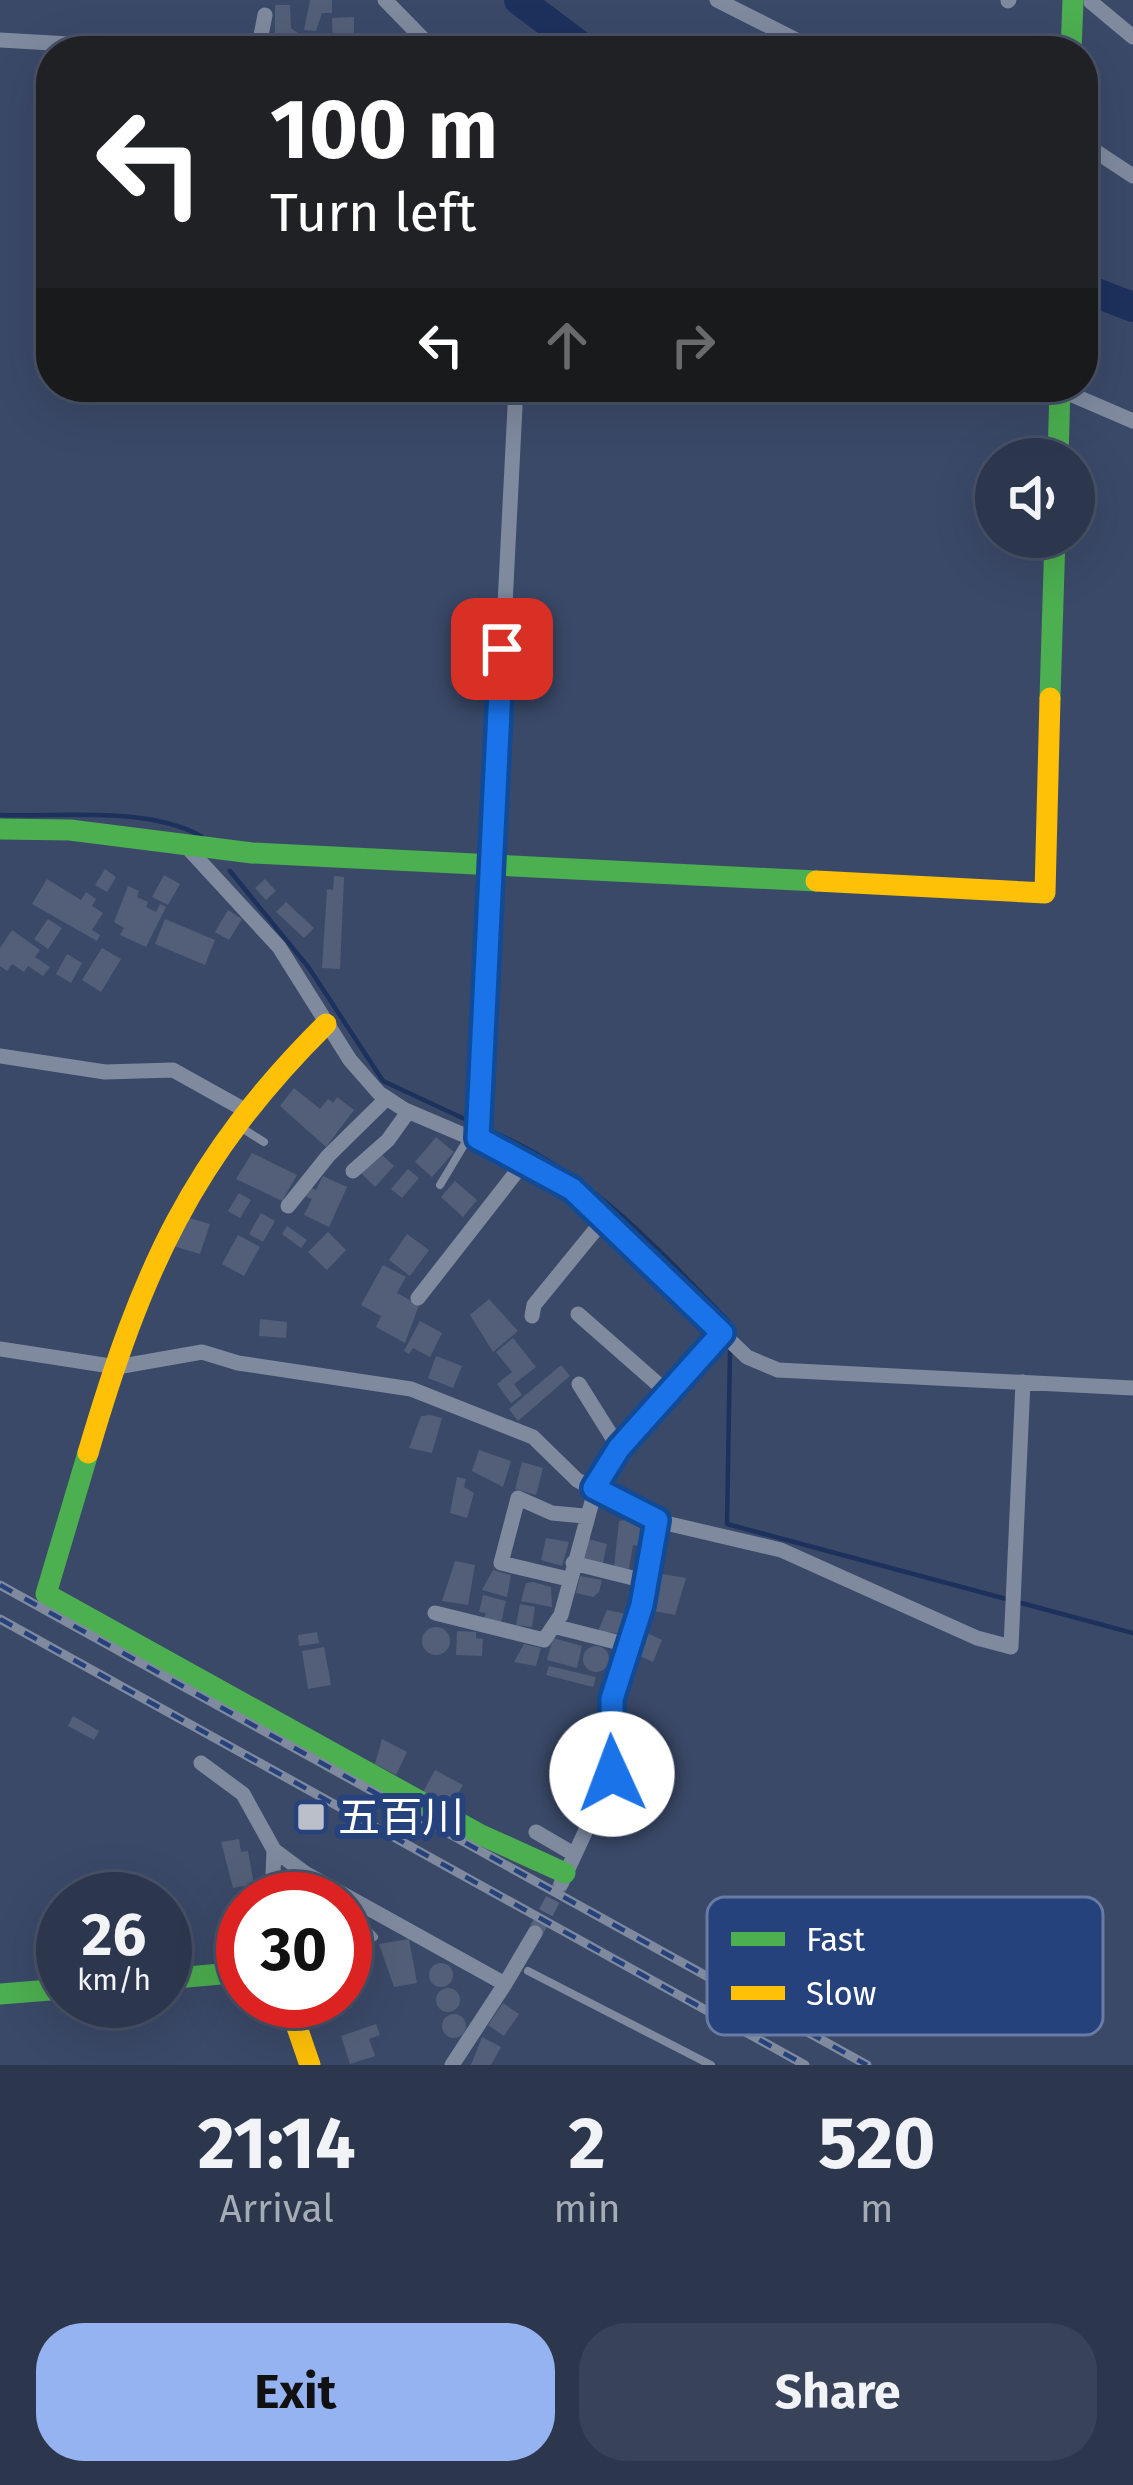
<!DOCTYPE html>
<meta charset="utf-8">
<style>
:root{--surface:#2c374e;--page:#384258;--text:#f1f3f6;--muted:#a6acb6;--line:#485166;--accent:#95b2f1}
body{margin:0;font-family:"Fira Sans","Noto Sans JP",sans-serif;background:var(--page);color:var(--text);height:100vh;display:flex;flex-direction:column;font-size:45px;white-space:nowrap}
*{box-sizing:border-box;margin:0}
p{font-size:39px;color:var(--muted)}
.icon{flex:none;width:66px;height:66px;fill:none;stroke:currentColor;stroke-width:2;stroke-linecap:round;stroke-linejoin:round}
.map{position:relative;height:2065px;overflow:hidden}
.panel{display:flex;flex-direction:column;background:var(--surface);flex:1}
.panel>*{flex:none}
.guide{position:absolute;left:36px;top:36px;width:1062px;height:366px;border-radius:48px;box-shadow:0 12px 48px #0002,0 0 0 3px var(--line);background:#202124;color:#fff;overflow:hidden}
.buttons{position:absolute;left:975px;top:438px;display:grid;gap:24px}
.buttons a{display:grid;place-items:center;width:120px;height:120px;border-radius:50%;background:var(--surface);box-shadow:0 12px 48px #0002,0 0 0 3px var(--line);font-size:60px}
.speed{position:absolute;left:36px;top:1872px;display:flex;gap:24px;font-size:60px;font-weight:700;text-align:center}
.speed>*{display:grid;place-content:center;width:156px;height:156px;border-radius:50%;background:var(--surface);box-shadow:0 12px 48px #0002,0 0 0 3px var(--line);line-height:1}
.speed small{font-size:30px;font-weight:400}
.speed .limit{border:18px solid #d22;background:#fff;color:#111}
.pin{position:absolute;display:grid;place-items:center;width:102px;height:102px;color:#fff;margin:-51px;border-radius:24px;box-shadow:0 6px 18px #0006}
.me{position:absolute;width:132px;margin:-66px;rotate:358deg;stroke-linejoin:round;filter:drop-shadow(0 0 9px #0008)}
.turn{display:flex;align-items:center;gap:42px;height:252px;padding:0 36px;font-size:54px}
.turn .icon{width:156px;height:156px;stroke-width:2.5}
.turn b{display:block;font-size:84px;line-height:102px}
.lanes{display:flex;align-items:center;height:114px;padding:0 36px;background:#0003;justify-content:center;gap:60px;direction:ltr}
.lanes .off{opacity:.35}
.eta{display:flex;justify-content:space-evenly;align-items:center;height:204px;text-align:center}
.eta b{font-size:72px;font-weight:700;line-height:84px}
.button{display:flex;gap:24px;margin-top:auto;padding:24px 36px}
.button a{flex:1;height:138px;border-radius:48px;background:var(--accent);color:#111;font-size:48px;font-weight:700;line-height:138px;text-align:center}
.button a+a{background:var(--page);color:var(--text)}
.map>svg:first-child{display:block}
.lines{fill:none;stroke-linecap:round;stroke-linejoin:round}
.stream{stroke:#1d315d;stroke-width:4.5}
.river{stroke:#1d315d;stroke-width:30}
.building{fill:#535f78}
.street-tunnel{stroke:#58647f;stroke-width:15;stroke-dasharray:15 8;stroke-linecap:butt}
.lane{stroke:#7f8a9f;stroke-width:8}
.street{stroke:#7f8a9f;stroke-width:15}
.fast{stroke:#4caf50;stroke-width:21}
.slow{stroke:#ffc107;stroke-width:21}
.rail-casing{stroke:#808a9f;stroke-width:9}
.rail{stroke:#26427c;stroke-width:4.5;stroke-dasharray:14;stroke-linecap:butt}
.route-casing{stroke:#114b97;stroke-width:30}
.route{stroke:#1a73e8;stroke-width:21}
.poi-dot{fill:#babfca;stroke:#26427c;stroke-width:4.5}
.labels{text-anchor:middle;stroke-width:12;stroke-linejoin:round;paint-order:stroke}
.poi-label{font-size:42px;fill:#fff;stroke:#26427c;text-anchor:start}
.key{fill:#26427c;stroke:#677ba3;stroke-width:3}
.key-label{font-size:33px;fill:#fff}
</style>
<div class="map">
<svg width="1133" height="2065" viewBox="0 0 1133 2065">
<rect width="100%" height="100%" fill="#3a4968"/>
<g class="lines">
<path class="stream" d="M 0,815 C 62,817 145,806 201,836
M 230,871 L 309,968 L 383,1081 L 469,1121
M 488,1130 C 588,1171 655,1246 729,1322 L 729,1333
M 730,1350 L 727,1524 L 1133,1633"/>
<path class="river" d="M 519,0 L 587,51
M 1083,288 L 1133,307"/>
</g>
<path class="building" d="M 310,0 L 332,0 L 332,13 L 322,13 L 316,31 L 304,30 Z
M 275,5 L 290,5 L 291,28 L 299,34 L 295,51 L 275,51 Z
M 354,17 L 354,47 L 333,48 L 332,18 Z
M 105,869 L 116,877 L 107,892 L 95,885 Z
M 164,875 L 180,884 L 168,905 L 152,897 Z
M 334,876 L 344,877 L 340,969 L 322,968 L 327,889 L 333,890 Z
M 47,879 L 81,900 L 86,892 L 96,899 L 92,906 L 103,913 L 92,930 L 100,935 L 97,941 L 32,904 Z
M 265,879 L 276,891 L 266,900 L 255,888 Z
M 128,886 L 139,891 L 137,897 L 148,902 L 146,907 L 156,912 L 160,904 L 166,907 L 146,947 L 120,935 L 124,928 L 114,922 Z
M 286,902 L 314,928 L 304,938 L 276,912 Z
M 228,910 L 242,919 L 229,940 L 215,932 Z
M 48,919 L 62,928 L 48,949 L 34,939 Z
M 165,919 L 215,940 L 205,965 L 155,944 Z
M 12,930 L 40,950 L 35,957 L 50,967 L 43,976 L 28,966 L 24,972 L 12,964 L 7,971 L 0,966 L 0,948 Z
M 102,948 L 121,959 L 101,992 L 82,980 Z
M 67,954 L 82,963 L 71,983 L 56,974 Z
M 294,1088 L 320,1109 L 328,1099 L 333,1103 L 337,1097 L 354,1110 L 326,1147 L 280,1106 Z
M 436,1137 L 454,1152 L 432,1177 L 415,1162 Z
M 252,1153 L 297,1175 L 282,1201 L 236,1179 Z
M 380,1153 L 394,1166 L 375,1187 L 361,1173 Z
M 408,1169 L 419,1178 L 402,1198 L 391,1189 Z
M 323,1176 L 347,1187 L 329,1227 L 304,1215 L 312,1199 L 305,1196 L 309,1186 L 316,1190 Z
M 455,1181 L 477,1200 L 463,1217 L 441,1197 Z
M 239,1193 L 251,1200 L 240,1218 L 228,1211 Z
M 261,1213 L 275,1221 L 263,1242 L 249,1234 Z
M 182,1216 L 210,1224 L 200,1254 L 173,1246 Z
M 287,1226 L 307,1240 L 301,1248 L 282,1234 Z
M 328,1232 L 346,1250 L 327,1270 L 308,1252 Z
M 407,1234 L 429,1250 L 410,1276 L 389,1260 Z
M 238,1235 L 260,1247 L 244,1276 L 222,1264 Z
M 383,1265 L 406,1277 L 397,1293 L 419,1305 L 405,1343 L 376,1327 L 381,1316 L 361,1305 Z
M 489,1299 L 518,1331 L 493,1352 L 470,1315 Z
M 260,1319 L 287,1322 L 286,1338 L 259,1336 Z
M 420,1321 L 442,1333 L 430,1357 L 413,1348 L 409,1354 L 404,1351 Z
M 513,1338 L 536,1367 L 514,1384 L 522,1395 L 511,1403 L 497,1384 L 512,1372 L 496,1352 Z
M 436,1356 L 462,1366 L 453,1388 L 428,1378 Z
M 561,1365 L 570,1376 L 518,1421 L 509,1409 Z
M 430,1415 L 442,1418 L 432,1453 L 409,1448 L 421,1416 Z
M 479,1450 L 511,1461 L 503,1487 L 472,1471 Z
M 522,1462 L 543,1468 L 536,1495 L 515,1489 Z
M 457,1477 L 466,1479 L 464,1487 L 474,1493 L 467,1518 L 450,1513 Z
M 625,1520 L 645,1523 L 641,1547 L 633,1545 L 629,1569 L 614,1567 L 619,1521 Z
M 546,1538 L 569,1542 L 562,1566 L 541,1560 Z
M 588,1539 L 607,1544 L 603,1563 L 583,1559 Z
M 455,1561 L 475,1565 L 468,1605 L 442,1601 Z
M 493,1570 L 511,1575 L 507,1597 L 482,1590 Z
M 656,1573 L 686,1578 L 675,1615 L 649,1610 Z
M 580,1576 L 602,1580 L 599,1592 L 593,1597 L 576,1593 Z
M 533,1582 L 551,1587 L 552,1607 L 521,1601 L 526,1583 Z
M 483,1595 L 506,1601 L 501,1623 L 484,1619 L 486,1613 L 479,1612 Z
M 520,1604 L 535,1607 L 532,1627 L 516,1625 Z
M 607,1610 L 626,1614 L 622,1634 L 598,1631 Z
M422 1641a14 14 0 1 1 28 0a14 14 0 1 1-28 0Z
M 457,1631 L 476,1632 L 476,1638 L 483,1639 L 482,1656 L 456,1655 Z
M 317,1632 L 319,1643 L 299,1646 L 298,1635 Z
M 645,1632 L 662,1640 L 653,1662 L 635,1654 Z
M 553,1638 L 582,1646 L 577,1668 L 547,1660 Z
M 524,1644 L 541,1648 L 536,1666 L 514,1662 Z
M583 1659a13 13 0 1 1 26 0a13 13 0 1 1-26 0Z
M 324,1647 L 331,1685 L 308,1689 L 302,1651 Z
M 549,1666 L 596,1677 L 593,1687 L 546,1675 Z
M 73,1716 L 99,1731 L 94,1740 L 68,1726 Z
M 382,1739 L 407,1752 L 396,1775 L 375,1764 Z
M 435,1770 L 463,1785 L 450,1808 L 422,1794 Z
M 304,1809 L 327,1821 L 322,1831 L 300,1819 Z
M 239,1839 L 241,1852 L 248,1851 L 254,1884 L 233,1888 L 221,1842 Z
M 409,1939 L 417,1983 L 394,1987 L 379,1944 Z
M429 1975a12 12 0 1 1 24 0a12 12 0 1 1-24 0Z
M436 2000a12 12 0 1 1 24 0a12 12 0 1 1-24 0Z
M 503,2003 L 519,2014 L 504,2036 L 488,2025 Z
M442 2026a12 12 0 1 1 24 0a12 12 0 1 1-24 0Z
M 376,2024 L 380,2035 L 369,2039 L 375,2056 L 350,2064 L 341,2036 Z
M 482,2037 L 501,2047 L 491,2065 L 471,2065 Z"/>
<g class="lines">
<path class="street-tunnel" d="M 535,1933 L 561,1884"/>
<path class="lane" d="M 240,1127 L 264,1142
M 440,1185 L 470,1135
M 345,1906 L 374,1937
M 528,1971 L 711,2065"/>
<path class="street" d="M 385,0 L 435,51
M 717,0 L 818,51
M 1008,1 L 1009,0
M 1091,2 L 1133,37
M 0,40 L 190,51
M 258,51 L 265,15
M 1083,143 L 1133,176
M 1054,387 L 1133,421
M 186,846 L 279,947 L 350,1060 L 379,1093 L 405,1110 L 525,1161 L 572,1189 L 747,1357 L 778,1370 L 1133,1388
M 0,1056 L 105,1072 L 173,1070 L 243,1109
M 478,1138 L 516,387
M 353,1171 L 388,1140 L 408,1112
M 288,1206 L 328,1156 L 387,1098
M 418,1298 L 525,1161
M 578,1314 L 668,1393
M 532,1316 L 534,1305 L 605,1218
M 0,1349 L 117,1367 L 202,1352 L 238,1363 L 411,1389 L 533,1437 L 577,1480 L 657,1521 L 642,1605 L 612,1699 L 612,1774 L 561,1884
M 579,1384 L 619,1448
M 657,1521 L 781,1550 L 977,1638 L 1011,1647 L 1023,1382
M 573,1563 L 645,1581
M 568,1579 L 501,1563 L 518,1498 L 552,1513 L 584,1516
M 435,1613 L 544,1640 L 561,1615 L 599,1476 L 721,1333
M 557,1627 L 628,1645
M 201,1763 L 243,1794 L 274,1850 L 272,1899
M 536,1832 L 572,1853
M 274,1850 L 305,1873 L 505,1984 L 452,2065
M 505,1984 L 535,1933"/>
<path class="fast" d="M 1071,51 L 1073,0
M 1058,459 L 1060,387
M 1050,698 L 1055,537
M 0,829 L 70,830 L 252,853 L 816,881
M 88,1453 L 46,1594 L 479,1834 L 565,1873
M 165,1979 L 243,1972
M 0,1994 L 63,1989"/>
<path class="slow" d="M 816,881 L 1045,893 L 1050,698
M 88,1453 C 141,1273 191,1158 326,1024
M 288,2001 L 310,2065"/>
<defs>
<path id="rail" d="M 0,1585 L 867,2065
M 0,1619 L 805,2065"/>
</defs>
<use href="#rail" class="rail-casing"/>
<use href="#rail" class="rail"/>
</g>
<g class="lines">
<defs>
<path id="route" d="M 502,649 L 478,1138 L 572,1189 L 722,1333 L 619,1448 L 594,1488 L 657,1520 L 642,1605 L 612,1699 L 612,1774"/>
</defs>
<use href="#route" class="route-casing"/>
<use href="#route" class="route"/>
</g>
<rect class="poi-dot" x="296" y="1802" width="30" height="30" rx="6"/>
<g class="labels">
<g class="poi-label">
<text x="338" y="1832">五百川</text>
</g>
</g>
<rect x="707" y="1897" width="396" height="138" rx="18" class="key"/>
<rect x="731" y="1932" width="54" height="14" fill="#4caf50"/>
<rect x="731" y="1986" width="54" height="14" fill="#ffc107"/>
<g class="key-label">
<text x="806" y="1951">Fast</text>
<text x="806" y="2005">Slow</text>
</g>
</svg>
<div class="buttons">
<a><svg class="icon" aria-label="sound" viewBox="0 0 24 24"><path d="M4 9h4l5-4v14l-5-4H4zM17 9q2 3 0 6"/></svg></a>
</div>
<div class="speed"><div>26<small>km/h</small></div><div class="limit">30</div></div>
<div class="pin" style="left:502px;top:649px;background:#d93025"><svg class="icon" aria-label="arrive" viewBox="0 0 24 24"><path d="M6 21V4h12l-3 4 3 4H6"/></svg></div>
<svg class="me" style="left:612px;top:1774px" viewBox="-20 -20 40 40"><circle r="19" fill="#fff"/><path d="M0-13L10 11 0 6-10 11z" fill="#1a73e8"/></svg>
<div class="guide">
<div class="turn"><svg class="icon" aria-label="left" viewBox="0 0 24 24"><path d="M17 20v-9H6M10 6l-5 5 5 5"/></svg><div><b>100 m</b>Turn left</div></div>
<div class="lanes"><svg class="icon" aria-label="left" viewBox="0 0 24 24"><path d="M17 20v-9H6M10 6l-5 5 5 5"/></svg><svg class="icon off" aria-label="ahead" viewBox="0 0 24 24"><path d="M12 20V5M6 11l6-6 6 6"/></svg><svg class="icon off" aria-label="right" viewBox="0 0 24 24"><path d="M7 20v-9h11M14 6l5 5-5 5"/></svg></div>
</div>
</div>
<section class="panel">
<div class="eta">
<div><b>21:14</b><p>Arrival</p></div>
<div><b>2</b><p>min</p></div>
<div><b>520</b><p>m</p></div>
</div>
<div class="button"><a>Exit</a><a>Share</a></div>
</section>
